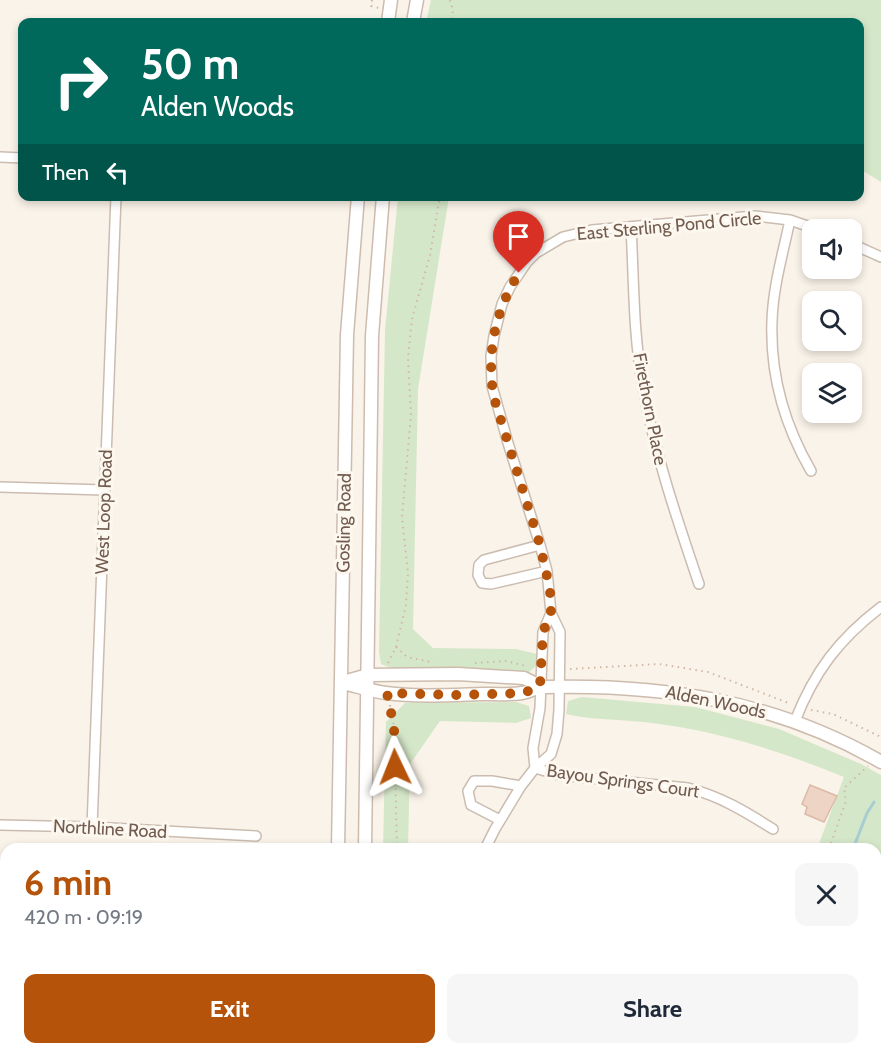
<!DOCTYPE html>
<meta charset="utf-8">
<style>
:root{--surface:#fff;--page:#f6f6f7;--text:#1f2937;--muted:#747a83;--accent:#b45309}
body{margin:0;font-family:Cabin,sans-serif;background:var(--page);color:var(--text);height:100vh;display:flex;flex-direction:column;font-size:22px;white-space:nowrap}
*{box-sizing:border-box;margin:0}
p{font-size:20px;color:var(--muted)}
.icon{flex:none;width:33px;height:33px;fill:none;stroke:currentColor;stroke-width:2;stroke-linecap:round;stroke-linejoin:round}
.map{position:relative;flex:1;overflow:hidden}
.sheet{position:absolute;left:0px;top:843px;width:882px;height:212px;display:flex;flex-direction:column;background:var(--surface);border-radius:18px 18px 0 0;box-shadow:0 3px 9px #0003}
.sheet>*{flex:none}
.hud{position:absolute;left:18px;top:18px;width:846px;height:183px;border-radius:12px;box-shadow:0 3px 9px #0003;background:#00695c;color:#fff;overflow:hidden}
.tools{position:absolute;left:802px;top:219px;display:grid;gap:12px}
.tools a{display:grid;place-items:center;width:60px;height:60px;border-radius:12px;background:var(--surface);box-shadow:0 3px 9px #0003;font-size:30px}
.pin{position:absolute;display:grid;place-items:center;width:51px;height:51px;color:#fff;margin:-62px -26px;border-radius:50% 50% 50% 0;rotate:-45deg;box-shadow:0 0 6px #0007}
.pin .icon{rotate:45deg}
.me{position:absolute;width:66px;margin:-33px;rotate:358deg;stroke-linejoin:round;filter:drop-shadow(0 0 4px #0008)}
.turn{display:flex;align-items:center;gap:21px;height:126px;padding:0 24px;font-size:27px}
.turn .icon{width:78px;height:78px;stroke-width:2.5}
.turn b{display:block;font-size:42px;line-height:51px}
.then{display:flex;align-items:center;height:57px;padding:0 24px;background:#0003;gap:12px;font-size:22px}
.round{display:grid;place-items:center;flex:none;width:63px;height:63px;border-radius:12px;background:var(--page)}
.summary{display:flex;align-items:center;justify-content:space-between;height:102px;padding:0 24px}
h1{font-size:36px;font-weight:700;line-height:45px;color:var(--accent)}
.action{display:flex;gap:12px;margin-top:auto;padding:12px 24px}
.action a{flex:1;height:69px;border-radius:12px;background:var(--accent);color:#fff;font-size:24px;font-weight:700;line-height:69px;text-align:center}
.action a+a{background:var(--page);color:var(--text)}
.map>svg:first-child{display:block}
.green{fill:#d5e7c9}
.water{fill:#c0dde2;stroke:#a7ccd2;stroke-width:1.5}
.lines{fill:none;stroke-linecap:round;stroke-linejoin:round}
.stream{stroke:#a7ccd2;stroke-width:3}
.building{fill:#edd4c4;stroke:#ddbaa6;stroke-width:1.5}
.street-casing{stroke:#cbbcb0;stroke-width:12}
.secondary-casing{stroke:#cdbcae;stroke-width:15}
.path{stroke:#d2b7a7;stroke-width:2;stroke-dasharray:1.5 4.5;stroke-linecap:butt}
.street{stroke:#fff;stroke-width:9}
.secondary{stroke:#fff;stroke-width:12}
.route{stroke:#b45309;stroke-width:10;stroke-dasharray:0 18}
.labels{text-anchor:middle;stroke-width:6;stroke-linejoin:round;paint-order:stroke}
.street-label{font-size:18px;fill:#725b4f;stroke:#fdf8ef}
</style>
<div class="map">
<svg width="881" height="1054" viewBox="0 0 881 1054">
<rect width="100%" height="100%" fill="#faf3e9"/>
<path class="green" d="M 431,0 L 881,0 L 881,182 L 860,169 L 860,22 L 426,22 Z
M 398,197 L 449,197 L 418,389 L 413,629 L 433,648 L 516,649 L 537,654 L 536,666 L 527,674 L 391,668 L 381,664 L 379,652 L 385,330 Z
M 582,697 L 695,707 L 779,729 L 861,764 L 881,775 L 881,857 L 876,871 L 876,849 L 817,849 L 844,777 C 792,756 740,738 685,728 C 667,725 648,722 630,721 C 608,719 587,719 566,714 L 568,701 Z
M 516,702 L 529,706 L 531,718 L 516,723 L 440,721 L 410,764 L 408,849 L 383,849 L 386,722 L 405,703 Z
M 742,1049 L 742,1048 L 810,1049 L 808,1054 L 740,1054 Z"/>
<path class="water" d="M 6,1032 L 6,1048 L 224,1048 L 230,1051 L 230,1054 L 0,1054 L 0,1033 Z"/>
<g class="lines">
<path class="stream" d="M 853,849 L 867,813 L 874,802
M 775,1054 L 777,1048"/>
</g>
<path class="building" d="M 810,785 L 837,796 L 824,822 L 805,814 L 807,807 L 802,804 Z
M 881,1015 L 881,1034 L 876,1036 L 876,1017 Z
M 512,1048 L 530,1048 L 563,1054 L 511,1054 Z
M 651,1048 L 683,1048 L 685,1054 L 653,1054 Z"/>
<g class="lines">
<defs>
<path id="street" d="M 0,157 L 22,158
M 790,220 C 783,253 773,287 772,321 C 770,374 785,426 811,471
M 631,227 C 634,280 633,334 643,387 C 655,455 677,519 699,584
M 852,244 L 881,257
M 0,487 L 105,490
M 540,545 L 484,560 L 479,565 L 478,575 L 482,583 L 491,584 L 547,571
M 795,721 C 814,672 839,639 881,607
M 535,768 L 559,775 L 688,788 C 720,796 746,812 773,829
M 535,768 L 533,748 L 540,708 L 543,632 L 551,613
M 500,820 L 471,805 L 468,791 L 474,781 L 492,781 L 521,786
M 0,825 L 92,827 L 256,836
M 92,827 L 116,196
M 485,849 L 495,829 L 521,786 L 535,768 L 551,754 L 557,734 L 559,710 L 560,632 L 551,613 L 547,571 L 540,545 L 508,443 L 492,386 L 491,356 L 494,336 L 502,304 L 510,287 L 527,262 L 536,253 L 563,237 L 592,230 L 755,216 L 790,220 L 819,230
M 462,1048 L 463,1054
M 620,1048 L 623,1054"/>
<path id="secondary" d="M 388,22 L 391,0
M 413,22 L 417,0
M 343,682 L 368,675 L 458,674 L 524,678 L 540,686
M 342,683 C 356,686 371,691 386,693 C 417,697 450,695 482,694 C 495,694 509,695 522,693 C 530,692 536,687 544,687 C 665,684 775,701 881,762
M 338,849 L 347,335 L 358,196
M 365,849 L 372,336 L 383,196
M 334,1054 L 335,1048
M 361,1054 L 362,1048"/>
</defs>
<use href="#street" class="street-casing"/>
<use href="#secondary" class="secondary-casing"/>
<path class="path" d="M 372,0 L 371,6 L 379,8
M 450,0 L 453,11 L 451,22
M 396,647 L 407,657 L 431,662
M 388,663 L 396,647 L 406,605 L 408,574 L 402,517 L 411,415 L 408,358 L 412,319 L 430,255 L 440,196
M 475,663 L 506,661 L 526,666
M 570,669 L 659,664 L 708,672 L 791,704
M 390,705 L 394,727 L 397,849
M 811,710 L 833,714 L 881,737
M 829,849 L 846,801 L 844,788 L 868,766
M 391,1054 L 391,1048
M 755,1054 L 757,1048"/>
<use href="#street" class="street"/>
<use href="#secondary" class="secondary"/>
</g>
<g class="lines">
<path class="route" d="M 395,767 L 394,727 L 387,693 L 457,695 L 524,693 L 540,686 L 543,632 L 551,613 L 550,590 L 540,545 L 494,398 C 486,354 495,311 519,273"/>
</g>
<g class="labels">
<g class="street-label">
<text transform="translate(669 226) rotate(-5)" y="6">East Sterling Pond Circle</text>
<text transform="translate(650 409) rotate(79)" y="6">Firethorn Place</text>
<text transform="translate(104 512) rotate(-88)" y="6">West Loop Road</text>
<text transform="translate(344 523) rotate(-89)" y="6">Gosling Road</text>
<text transform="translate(716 702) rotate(12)" y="6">Alden Woods</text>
<text transform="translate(623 781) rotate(8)" y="6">Bayou Springs Court</text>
<text transform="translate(110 829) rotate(3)" y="6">Northline Road</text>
</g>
</g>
</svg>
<div class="tools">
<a><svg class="icon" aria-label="sound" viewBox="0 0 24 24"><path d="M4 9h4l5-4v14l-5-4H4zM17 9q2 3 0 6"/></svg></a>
<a><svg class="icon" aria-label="search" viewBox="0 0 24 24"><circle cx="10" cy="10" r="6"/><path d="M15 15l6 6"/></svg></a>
<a><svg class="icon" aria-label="layers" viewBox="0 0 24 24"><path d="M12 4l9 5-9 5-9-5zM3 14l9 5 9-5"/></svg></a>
</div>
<div class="pin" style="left:519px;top:273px;background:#d93025"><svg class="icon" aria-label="arrive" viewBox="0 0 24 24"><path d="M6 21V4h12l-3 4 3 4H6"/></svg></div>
<svg class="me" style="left:395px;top:767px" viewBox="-20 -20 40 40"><path d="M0-17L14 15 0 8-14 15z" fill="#b45309" stroke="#fff" stroke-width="4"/></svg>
<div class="hud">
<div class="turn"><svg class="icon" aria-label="right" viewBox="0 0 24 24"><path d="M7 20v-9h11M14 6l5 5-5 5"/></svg><div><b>50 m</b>Alden Woods</div></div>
<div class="then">Then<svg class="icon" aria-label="left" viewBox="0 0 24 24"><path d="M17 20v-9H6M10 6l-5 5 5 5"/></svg></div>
</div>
<section class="sheet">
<div class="summary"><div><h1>6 min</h1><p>420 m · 09:19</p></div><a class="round"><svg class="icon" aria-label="close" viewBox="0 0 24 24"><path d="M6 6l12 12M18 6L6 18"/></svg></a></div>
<div class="action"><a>Exit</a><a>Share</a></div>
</section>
</div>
